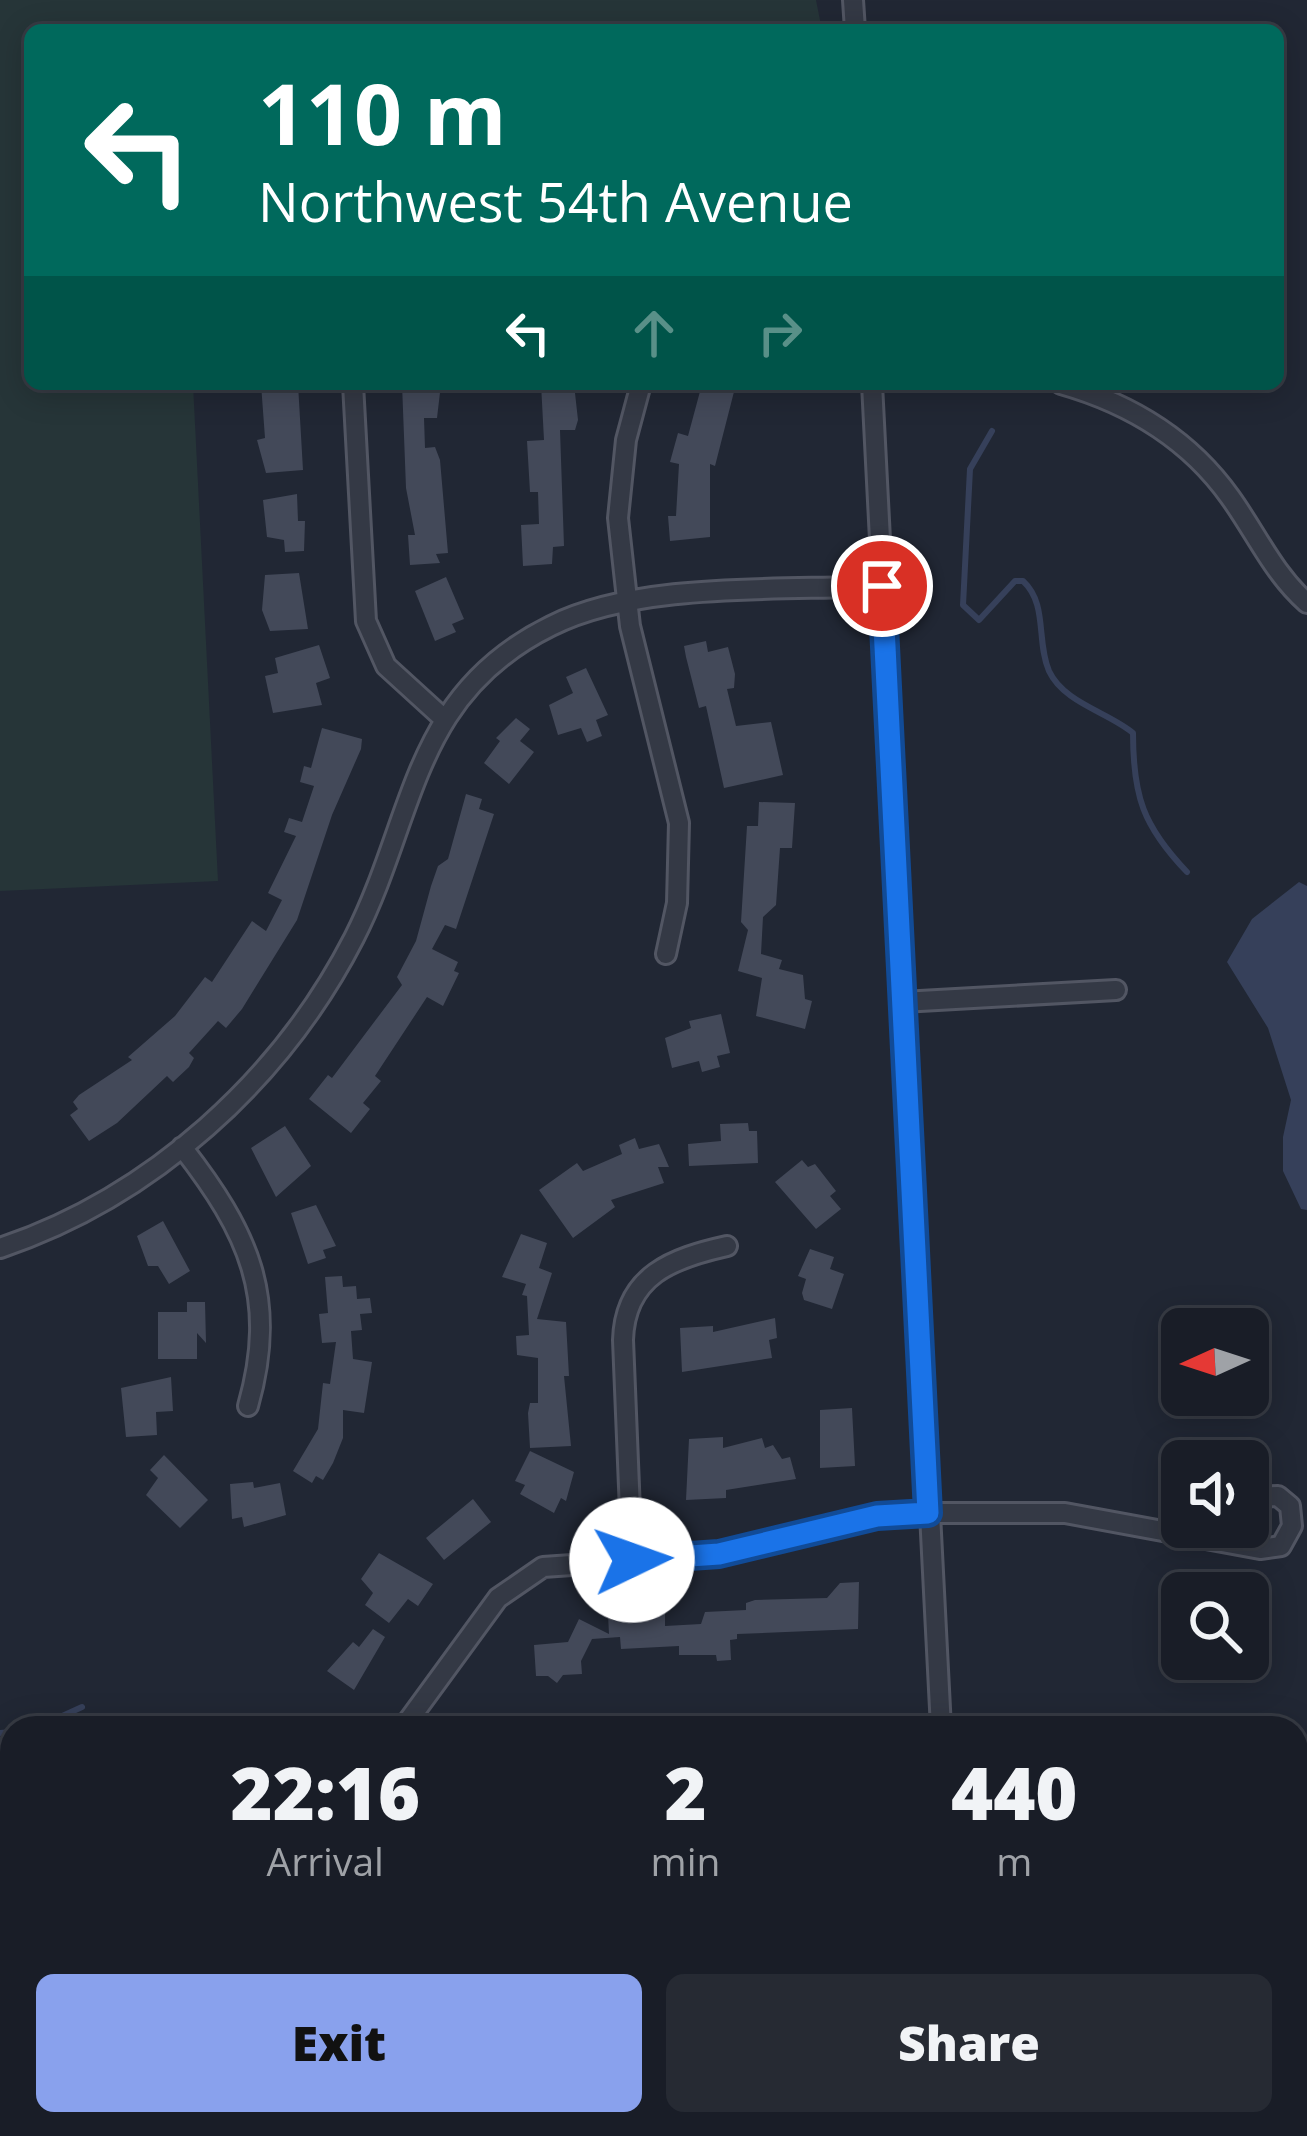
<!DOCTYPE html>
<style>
:root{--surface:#191d27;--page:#262a33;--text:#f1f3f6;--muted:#9fa2a7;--line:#373b44;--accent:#89a1ed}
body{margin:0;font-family:"Open Sans",sans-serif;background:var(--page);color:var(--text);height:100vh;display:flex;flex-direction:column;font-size:45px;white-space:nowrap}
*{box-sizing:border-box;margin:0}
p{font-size:39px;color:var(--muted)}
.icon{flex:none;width:66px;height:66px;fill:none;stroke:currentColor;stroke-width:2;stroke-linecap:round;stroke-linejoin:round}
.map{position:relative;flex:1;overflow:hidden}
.panel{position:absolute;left:0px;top:1716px;width:1308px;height:420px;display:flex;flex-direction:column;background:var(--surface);border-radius:36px 36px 0 0;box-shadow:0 6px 30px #0003,0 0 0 3px var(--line)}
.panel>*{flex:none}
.banner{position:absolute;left:24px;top:24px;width:1260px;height:366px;border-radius:18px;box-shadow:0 6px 30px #0003,0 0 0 3px var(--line);background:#00695c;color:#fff;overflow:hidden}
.needle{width:78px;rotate:267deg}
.tools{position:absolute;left:1161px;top:1308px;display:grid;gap:24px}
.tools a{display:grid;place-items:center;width:108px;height:108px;border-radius:18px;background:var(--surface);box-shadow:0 6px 30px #0003,0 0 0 3px var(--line);font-size:60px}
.pin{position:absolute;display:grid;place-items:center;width:102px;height:102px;color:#fff;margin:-51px;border:6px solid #fff;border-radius:50%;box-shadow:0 3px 12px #0007}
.me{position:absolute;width:132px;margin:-66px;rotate:87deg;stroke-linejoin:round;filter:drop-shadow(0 0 9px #0008)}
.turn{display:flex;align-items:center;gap:42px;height:252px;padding:0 36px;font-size:54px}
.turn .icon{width:156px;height:156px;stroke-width:2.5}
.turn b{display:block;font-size:84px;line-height:102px}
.lanes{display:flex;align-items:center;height:114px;padding:0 36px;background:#0003;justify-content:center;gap:60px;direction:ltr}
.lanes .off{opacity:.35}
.eta{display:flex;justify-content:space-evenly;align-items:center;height:204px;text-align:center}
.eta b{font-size:72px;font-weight:800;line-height:84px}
.button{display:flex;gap:24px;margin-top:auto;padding:24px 36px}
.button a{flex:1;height:138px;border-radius:18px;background:var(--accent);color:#111;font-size:48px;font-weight:800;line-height:138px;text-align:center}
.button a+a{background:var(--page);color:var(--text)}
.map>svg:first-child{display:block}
.green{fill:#263538}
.water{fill:#36405a}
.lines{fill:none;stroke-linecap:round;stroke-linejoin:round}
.stream{stroke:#36405a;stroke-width:6}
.building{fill:#434959}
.minor-casing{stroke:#525663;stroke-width:24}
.minor{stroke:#343945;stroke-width:18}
.route-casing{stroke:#114b97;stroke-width:30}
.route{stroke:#1a73e8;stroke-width:21}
</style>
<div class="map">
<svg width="1307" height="2136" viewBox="0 0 1307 2136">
<rect width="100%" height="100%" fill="#212734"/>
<path class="green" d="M 0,0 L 816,0 L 822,30 L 30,30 L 30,384 L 193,384 L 218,881 L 0,891 Z
M 564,2124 L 741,2124 L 750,2136 L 566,2136 Z"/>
<path class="water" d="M 1299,882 L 1307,886 L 1307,1210 L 1301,1209 L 1283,1171 L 1283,1137 L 1291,1100 L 1268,1028 L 1227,962 L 1252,919 Z"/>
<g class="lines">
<path class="stream" d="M 992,431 L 970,469 L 963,605 L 979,620 L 1015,581 L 1023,581 C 1048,604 1036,641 1049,671 C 1064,703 1108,712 1133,733 C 1133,796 1143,826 1187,872
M 36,1728 L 82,1707
M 0,1733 L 12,1732
M 691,2124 L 702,2136"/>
</g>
<path class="building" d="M 261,384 L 298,384 L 303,470 L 266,473 L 257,440 L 265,438 Z
M 402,384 L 441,384 L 437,418 L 424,418 L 425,448 L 435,447 L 440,460 L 448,553 L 436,554 L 440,563 L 410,565 L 408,535 L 415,535 L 406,488 Z
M 541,384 L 574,384 L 578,420 L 575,430 L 560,430 L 564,546 L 553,547 L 552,564 L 523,566 L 521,525 L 539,524 L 538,492 L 530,492 L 527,441 L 544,440 Z
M 702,384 L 736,384 L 715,466 L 710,464 L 710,537 L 670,541 L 668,516 L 676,516 L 679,464 L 670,462 L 678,433 L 688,436 Z
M 297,494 L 298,521 L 305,521 L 304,551 L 285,552 L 284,540 L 267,537 L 263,500 Z
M 299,573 L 308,629 L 270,631 L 262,610 L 265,575 Z
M 446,577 L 464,619 L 452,624 L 456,632 L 435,641 L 415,591 Z
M 706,641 L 708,652 L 728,647 L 735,674 L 734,688 L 727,689 L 736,726 L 771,722 L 783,775 L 724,788 L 706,706 L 699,708 L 686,657 L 684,646 Z
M 319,645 L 330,678 L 316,683 L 322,705 L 273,713 L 265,676 L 278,673 L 275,658 Z
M 586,668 L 608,715 L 596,720 L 602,736 L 587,742 L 581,728 L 558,735 L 549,705 L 573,693 L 566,677 Z
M 516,718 L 530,729 L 520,741 L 534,752 L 509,784 L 484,763 L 500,741 L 496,738 Z
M 322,728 L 362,739 L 361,749 L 332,815 L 297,920 L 242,1009 L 226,1028 L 218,1021 L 189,1053 L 194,1058 L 189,1067 L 173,1082 L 167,1076 L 117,1123 L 89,1141 L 70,1115 L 78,1109 L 73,1102 L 79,1095 L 132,1060 L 128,1057 L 175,1016 L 205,977 L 212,982 L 252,921 L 266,931 L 282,900 L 268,893 L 296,836 L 284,832 L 289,818 L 302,822 L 314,786 L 300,782 L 304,766 L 311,768 Z
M 466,794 L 482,799 L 479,809 L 494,814 L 456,929 L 445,925 L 432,949 L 458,962 L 454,971 L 459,973 L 443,1006 L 427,997 L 375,1076 L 381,1081 L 363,1103 L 370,1109 L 351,1133 L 309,1099 L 328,1075 L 332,1078 L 402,985 L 397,977 L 416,941 L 431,886 L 438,866 L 448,859 Z
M 759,802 L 795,803 L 792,848 L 780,848 L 776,905 L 763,917 L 761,954 L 782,960 L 779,969 L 803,975 L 805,999 L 812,1001 L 805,1029 L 756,1016 L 762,978 L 738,971 L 748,930 L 741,922 L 747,826 L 758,826 Z
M 721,1014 L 730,1053 L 717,1056 L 720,1067 L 702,1072 L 699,1061 L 672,1068 L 665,1038 L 691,1028 L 689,1021 Z
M 748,1123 L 749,1131 L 757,1131 L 758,1163 L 689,1166 L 688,1144 L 721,1141 L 720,1124 Z
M 285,1126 L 311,1166 L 276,1197 L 251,1148 Z
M 635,1138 L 639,1149 L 659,1144 L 669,1167 L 658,1167 L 664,1183 L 611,1200 L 615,1207 L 573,1238 L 539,1190 L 577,1163 L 583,1171 L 622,1154 L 619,1145 Z
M 802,1160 L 808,1167 L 815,1164 L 836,1191 L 830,1196 L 841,1209 L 816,1229 L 775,1182 Z
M 316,1205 L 336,1246 L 323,1250 L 326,1258 L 308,1264 L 291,1213 Z
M 163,1221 L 190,1271 L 169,1284 L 158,1266 L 148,1266 L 137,1236 Z
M 521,1234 L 547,1243 L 539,1268 L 552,1273 L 537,1319 L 566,1322 L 569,1376 L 564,1376 L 571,1446 L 530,1448 L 528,1413 L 530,1403 L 538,1403 L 538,1358 L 517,1355 L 516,1336 L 529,1335 L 527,1296 L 522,1295 L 526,1284 L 502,1277 Z
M 810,1249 L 834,1257 L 830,1269 L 844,1274 L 832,1309 L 804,1300 L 802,1293 L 806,1279 L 798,1276 Z
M 342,1276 L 343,1287 L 356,1286 L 357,1299 L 370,1298 L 372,1313 L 360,1314 L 362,1330 L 351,1331 L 353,1359 L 372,1362 L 364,1413 L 343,1410 L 343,1438 L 333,1463 L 323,1480 L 316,1476 L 312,1483 L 293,1471 L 318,1429 L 323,1383 L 330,1384 L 336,1342 L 322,1343 L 319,1314 L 328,1313 L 325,1277 Z
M 187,1302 L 205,1302 L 206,1343 L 197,1333 L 197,1359 L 158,1359 L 158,1312 L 187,1312 Z
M 775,1318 L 777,1338 L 769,1340 L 772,1358 L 682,1372 L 680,1328 L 713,1326 L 713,1332 Z
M 171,1377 L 173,1411 L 156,1412 L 157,1435 L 126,1437 L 121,1388 Z
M 852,1408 L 855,1466 L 820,1468 L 820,1410 Z
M 723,1437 L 723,1448 L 762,1438 L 765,1448 L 773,1445 L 782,1459 L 790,1457 L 796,1479 L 726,1490 L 726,1498 L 686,1500 L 689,1439 Z
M 530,1451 L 574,1472 L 566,1501 L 561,1498 L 554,1513 L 520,1494 L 525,1485 L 515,1481 Z
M 164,1455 L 208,1500 L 180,1528 L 146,1495 L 158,1478 L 150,1470 Z
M 253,1482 L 254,1488 L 280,1483 L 286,1515 L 244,1527 L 242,1517 L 232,1519 L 230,1484 Z
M 473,1499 L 491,1522 L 444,1560 L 426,1538 Z
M 379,1553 L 433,1584 L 418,1606 L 408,1599 L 389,1623 L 365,1605 L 373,1593 L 361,1579 Z
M 859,1582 L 858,1629 L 737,1634 L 737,1639 L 730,1640 L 731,1660 L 717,1661 L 716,1655 L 679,1655 L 679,1646 L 621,1649 L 620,1637 L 592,1639 L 581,1661 L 582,1674 L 563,1675 L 557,1683 L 548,1676 L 536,1676 L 534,1645 L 568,1642 L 579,1619 L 609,1634 L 608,1615 L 665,1612 L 665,1626 L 701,1624 L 705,1612 L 746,1610 L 746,1603 L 755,1600 L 827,1598 L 840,1583 Z
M 373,1629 L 385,1637 L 354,1690 L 327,1671 L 353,1642 L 359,1647 Z"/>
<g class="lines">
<defs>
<path id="minor" d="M 853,0 L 855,30
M 353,384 L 366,621 L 386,666 L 443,718
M 641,384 L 626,440 L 618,518 L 630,626 L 679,823 L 677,903 L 666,954
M 872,384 L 941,1728
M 1061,384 C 1128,403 1188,438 1230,497 C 1256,533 1273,573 1307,603
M 902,1002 L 1116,990
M 182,1147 C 248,1232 279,1297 248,1406
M 0,1248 C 152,1197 281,1080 354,938 C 416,816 411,695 551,626 C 640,581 783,591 882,586
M 632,1560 L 623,1340 C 625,1275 673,1258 727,1246
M 403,1728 L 498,1598 L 543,1567 L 703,1556 L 877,1516 L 928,1513 L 1065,1513 L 1260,1549 L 1281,1546 L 1292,1526 L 1290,1506 L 1278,1496 L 1248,1497
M 1296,2117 L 1307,2123
M 238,2124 L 240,2136
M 965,2124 L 965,2136"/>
</defs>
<use href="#minor" class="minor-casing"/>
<use href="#minor" class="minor"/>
</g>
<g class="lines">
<defs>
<path id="route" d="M 632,1560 L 719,1554 L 877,1516 L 928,1513 L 882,586"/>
</defs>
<use href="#route" class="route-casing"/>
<use href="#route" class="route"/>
</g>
</svg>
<div class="tools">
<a><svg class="needle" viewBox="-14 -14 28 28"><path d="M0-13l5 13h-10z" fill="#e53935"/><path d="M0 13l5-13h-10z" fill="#9fa2a7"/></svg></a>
<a><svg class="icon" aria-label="sound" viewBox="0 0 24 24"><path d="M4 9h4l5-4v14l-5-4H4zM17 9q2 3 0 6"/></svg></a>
<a><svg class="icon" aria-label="search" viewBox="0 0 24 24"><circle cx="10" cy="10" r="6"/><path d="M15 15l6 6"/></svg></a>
</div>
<div class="pin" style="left:882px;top:586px;background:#d93025"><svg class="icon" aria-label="arrive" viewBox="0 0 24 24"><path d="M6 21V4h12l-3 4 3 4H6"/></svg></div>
<svg class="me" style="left:632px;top:1560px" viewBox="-20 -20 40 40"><circle r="19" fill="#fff"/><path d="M0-13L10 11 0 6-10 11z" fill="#1a73e8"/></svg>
<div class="banner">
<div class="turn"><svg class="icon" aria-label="left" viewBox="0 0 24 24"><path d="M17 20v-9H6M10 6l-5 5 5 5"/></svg><div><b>110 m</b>Northwest 54th Avenue</div></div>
<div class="lanes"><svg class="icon" aria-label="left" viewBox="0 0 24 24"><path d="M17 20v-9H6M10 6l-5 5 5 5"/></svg><svg class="icon off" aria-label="ahead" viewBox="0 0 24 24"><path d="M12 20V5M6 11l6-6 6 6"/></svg><svg class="icon off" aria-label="right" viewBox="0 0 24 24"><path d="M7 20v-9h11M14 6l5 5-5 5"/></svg></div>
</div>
<section class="panel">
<div class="eta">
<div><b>22:16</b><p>Arrival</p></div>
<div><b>2</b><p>min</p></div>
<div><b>440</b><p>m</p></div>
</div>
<div class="button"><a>Exit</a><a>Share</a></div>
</section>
</div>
